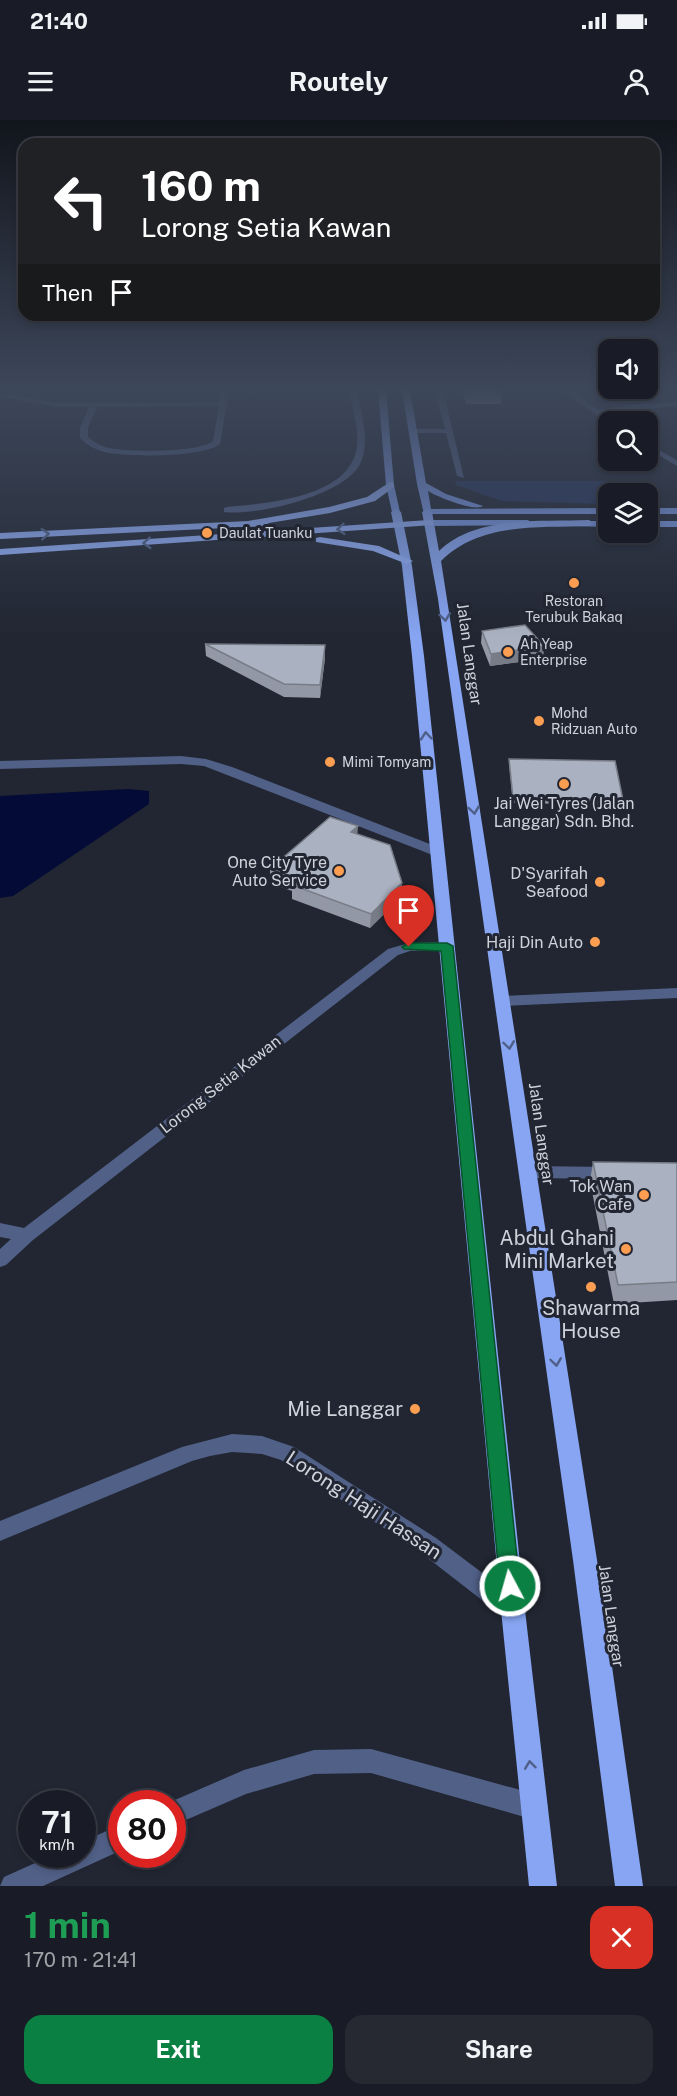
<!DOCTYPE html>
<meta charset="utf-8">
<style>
:root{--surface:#191c26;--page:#262932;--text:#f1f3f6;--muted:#9fa1a7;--line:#373a43;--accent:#0b8043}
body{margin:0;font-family:"Public Sans",sans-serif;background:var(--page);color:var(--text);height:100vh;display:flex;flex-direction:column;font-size:22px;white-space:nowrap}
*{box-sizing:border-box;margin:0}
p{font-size:20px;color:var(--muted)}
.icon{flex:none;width:33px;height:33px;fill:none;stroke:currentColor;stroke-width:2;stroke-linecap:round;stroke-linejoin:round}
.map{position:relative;height:1766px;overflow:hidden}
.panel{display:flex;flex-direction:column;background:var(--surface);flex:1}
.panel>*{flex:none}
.top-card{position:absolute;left:18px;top:18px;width:642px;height:183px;border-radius:18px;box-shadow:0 3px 9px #0003,0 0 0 2px var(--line);background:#202124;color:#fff;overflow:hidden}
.buttons{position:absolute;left:598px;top:219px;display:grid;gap:12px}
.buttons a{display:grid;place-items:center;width:60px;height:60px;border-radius:12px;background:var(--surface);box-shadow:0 3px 9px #0003,0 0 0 2px var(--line);font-size:30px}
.speed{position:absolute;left:18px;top:1670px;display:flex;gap:12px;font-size:30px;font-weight:700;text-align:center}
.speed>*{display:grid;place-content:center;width:78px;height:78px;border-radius:50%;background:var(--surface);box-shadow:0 3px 9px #0003,0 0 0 2px var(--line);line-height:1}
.speed small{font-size:15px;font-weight:400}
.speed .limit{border:9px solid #d22;background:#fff;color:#111}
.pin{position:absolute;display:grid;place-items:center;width:51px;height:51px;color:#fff;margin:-62px -26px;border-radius:50% 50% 50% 0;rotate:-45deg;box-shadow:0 0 6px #0007}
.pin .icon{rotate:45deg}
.me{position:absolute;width:66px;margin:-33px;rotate:354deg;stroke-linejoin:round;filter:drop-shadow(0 0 4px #0008)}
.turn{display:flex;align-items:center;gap:21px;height:126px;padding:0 24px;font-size:27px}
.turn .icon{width:78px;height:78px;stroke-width:2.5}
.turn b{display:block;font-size:42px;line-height:51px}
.then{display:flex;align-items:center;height:57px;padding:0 24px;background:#0003;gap:12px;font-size:22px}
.round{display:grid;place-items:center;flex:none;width:63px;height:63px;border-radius:18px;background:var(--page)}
.headline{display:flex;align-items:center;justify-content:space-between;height:102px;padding:0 24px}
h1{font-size:36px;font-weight:700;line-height:45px;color:#1e9e55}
.primary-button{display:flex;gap:12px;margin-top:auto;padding:12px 24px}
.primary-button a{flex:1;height:69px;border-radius:18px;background:var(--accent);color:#fff;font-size:24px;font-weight:700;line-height:69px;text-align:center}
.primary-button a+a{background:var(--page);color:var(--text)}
.status{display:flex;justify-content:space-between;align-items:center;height:42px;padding:0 30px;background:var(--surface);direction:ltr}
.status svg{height:16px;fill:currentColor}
header{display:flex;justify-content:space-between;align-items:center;height:78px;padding:0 24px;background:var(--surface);font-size:27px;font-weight:700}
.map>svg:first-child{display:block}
.green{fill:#27355c}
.water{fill:#040b36}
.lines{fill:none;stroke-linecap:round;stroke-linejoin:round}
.minor{fill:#516087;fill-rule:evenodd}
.primary{fill:#7b99e8;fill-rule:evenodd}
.trunk{fill:#87a5f2;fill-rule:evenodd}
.motorway{fill:#93b1fd;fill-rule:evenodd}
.wall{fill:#9298a5}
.shaded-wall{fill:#777c86}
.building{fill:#aab1c0;stroke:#777c86;stroke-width:1.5}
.oneway{stroke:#54658d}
.oneway2{stroke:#4f5f88}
.route{fill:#0b8043;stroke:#07532c;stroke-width:1.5}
.poi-dot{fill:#fb9e51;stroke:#212632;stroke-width:2}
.labels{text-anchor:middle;stroke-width:6;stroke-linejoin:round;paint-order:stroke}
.far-poi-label{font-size:14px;fill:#ced2da;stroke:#212632;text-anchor:start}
.street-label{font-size:16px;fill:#ced2da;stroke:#212632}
.poi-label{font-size:16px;fill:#ced2da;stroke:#212632;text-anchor:end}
.near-poi-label{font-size:20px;fill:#ced2da;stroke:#212632;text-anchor:end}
.near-street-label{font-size:20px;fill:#ced2da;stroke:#212632}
</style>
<div class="status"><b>21:40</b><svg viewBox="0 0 49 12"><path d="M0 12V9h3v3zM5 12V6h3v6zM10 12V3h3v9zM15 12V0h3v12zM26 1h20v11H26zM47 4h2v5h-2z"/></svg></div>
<header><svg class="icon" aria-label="menu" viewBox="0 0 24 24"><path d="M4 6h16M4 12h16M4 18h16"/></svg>Routely<svg class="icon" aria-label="person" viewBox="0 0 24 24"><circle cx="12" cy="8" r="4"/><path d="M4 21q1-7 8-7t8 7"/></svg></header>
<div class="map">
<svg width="677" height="1766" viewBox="0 0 677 1766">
<rect width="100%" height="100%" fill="#212632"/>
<path class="green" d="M 455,361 L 617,361 L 623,373 L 609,374 L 609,384 L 502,381 L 456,365 Z"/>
<path class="water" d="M 128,669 L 149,671 L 149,684 L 13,776 L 0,778 L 0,676 Z"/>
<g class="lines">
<path class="minor" d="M 221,270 L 229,270 L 220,324 C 202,338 127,337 104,332 C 94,329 87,325 80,318 L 80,308 L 89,287 L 58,287 L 0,277 L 0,273 L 58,283 L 219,282 ZM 219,286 L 213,321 C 199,333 128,332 109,328 C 101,326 95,323 88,317 L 88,308 L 97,287 Z
M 349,270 L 357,270 C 361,293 371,322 360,344 C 344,376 256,396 224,392 L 224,388 L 227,387 C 267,383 351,378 357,326 C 359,308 352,288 349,270 Z
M 435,270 L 443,270 L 464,358 L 457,356 L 446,313 L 413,313 L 409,311 L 413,309 L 445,309 Z
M 562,270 L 571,270 L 598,290 L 638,284 L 677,282 L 677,286 L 604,293 L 615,302 L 609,302 L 609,304 Z
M 648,324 L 677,340 L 677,346 L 648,329 Z
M 181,636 L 206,639 L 232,647 L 440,728 L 442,731 L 440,734 L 430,734 L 204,646 L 181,644 L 0,649 L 0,641 Z
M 447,822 L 452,823 L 454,826 L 452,829 L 410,831 L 398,835 L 33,1120 L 6,1145 L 0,1147 L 0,1129 L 11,1119 L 0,1117 L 0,1103 L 24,1108 L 388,829 L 409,823 Z
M 677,868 L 677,878 L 502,886 L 495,881 L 502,876 Z
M 528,1046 L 611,1047 L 617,1049 L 620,1053 L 617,1057 L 611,1059 L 528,1058 L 522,1056 L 519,1052 L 522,1048 Z
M 232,1314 L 262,1316 L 294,1327 L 436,1418 L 521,1482 L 524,1490 L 521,1498 L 513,1501 L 505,1498 L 420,1432 L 281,1340 L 262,1334 L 232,1332 L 210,1336 L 192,1341 L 0,1421 L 0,1401 L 182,1327 Z
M 371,1629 L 535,1674 L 544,1678 L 548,1687 L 544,1696 L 535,1700 L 371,1653 L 314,1654 L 246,1674 L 172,1706 L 172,1683 L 168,1683 L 244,1650 L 314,1630 Z
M 122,1704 L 122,1730 L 43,1766 L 0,1766 L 4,1757 L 55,1734 L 82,1734 L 82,1722 Z"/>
<path class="primary" d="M 378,270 L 386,270 L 394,365 L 400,392 L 396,395 L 392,392 L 386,365 Z
M 402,270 L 410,270 L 426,363 L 446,374 L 483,386 C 474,392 438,377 428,371 L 431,389 L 609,388 L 609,394 L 424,394 L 417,364 Z
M 648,388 L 677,388 L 677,394 L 648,394 Z
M 528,400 L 532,403 L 531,405 L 429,406 L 425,403 L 429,400 Z
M 570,401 L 609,401 L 609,407 L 573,406 L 569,403 Z
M 648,401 L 677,401 L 677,407 L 648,407 Z"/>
<path class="trunk" d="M 396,389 L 401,392 L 412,446 L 424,536 L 525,1490 L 557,1766 L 529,1766 L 501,1490 L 412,536 L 402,446 L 391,392 Z
M 427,389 L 432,392 L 439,431 C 476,395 541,402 589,400 L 594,403 L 589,406 C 538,408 480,402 441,441 L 597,1440 L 643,1766 L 615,1766 L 573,1440 L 438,479 L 422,392 Z"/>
<path class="motorway" d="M 390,362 L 394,363 L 394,367 L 375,381 L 330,393 L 269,403 L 264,406 L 0,419 L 0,413 L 248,401 L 329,387 L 367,377 Z
M 429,400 L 433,401 L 433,405 L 0,435 L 0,429 Z
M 320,417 L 379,426 L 413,441 L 407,444 L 373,431 L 316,422 L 316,418 Z"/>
</g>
<path class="wall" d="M 462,270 L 501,270 L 502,273 L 501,284 L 466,284 Z
M 482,511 L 544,526 L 543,539 L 490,546 L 481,523 Z
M 205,524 L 325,538 L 320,578 L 284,577 L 206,536 Z
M 509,639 L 623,680 L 622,685 L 513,683 L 509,644 Z
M 357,714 L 402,763 L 401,777 L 370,808 L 292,779 L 292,771 L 270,763 L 270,749 Z
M 593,1042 L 677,1043 L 677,1180 L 614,1184 L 590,1061 Z"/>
<path class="shaded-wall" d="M 325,525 L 325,538 L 320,578 L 320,565 Z
M 544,526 L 543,539 L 490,546 L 491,534 Z
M 358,706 L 357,720 L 351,712 Z
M 402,763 L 401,777 L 370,808 L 371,794 Z"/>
<path class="building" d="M 466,270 L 501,270 L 502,273 L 467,273 Z
M 525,505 L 544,526 L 491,534 L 482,511 Z
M 205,524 L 325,525 L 320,565 L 284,564 Z
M 509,639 L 615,641 L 623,680 L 513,678 Z
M 330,697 L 358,706 L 351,712 L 390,725 L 402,763 L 371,794 L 292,765 L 299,759 L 270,749 Z
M 593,1042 L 677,1043 L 677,1162 L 618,1165 Z"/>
<defs><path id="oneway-chevron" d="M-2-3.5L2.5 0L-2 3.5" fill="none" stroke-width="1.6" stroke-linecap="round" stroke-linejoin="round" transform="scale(1.5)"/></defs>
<g class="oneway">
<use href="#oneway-chevron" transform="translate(341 409) rotate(175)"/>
<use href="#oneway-chevron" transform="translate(45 414) rotate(-3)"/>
<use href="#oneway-chevron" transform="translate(147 423) rotate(176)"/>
</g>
<g class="oneway2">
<use href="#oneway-chevron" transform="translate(445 497) rotate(82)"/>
<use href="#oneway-chevron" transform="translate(426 616) rotate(-95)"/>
<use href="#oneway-chevron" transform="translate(474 690) rotate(82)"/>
<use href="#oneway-chevron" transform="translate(509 925) rotate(82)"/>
<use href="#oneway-chevron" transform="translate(556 1242) rotate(82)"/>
<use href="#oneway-chevron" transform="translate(530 1645) rotate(-97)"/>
</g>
<linearGradient id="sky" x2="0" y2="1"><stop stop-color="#12151c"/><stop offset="0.52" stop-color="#3d475a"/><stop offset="1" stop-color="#3d475a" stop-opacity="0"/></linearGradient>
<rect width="677" height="517" fill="url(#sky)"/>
<path class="route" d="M 409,823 L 447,823 L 453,826 L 520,1466 L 517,1473 L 510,1476 L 503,1473 L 500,1466 L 441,831 L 404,829 L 402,827 Z"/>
<g class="poi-dot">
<circle cx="207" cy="413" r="6"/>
<circle cx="574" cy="463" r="6"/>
<circle cx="508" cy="532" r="6"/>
<circle cx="539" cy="601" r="6"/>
<circle cx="330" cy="642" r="6"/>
<circle cx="564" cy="664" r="6"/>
<circle cx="339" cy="751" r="6"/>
<circle cx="600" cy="762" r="6"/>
<circle cx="595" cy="822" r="6"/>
<circle cx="644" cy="1075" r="6"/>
<circle cx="626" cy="1129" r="6"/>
<circle cx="591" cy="1167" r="6"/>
<circle cx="415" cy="1289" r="6"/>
</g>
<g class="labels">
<g class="far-poi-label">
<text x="219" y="418">Daulat Tuanku</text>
<text x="574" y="486" text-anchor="middle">Restoran<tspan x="574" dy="16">Terubuk Bakaq</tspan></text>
<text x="520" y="529">Ah Yeap<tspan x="520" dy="16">Enterprise</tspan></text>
<text x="551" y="598">Mohd<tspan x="551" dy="16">Ridzuan Auto</tspan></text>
<text x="342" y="647">Mimi Tomyam</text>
</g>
<g class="street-label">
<text transform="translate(470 534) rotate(82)" y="6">Jalan Langgar</text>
<text transform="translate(220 964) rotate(-38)" y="6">Lorong Setia Kawan</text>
<text transform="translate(542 1014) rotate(82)" y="6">Jalan Langgar</text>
<text transform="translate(612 1496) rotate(82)" y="6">Jalan Langgar</text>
</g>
<g class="poi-label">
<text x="564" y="689" text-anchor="middle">Jai Wei Tyres (Jalan<tspan x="564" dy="18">Langgar) Sdn. Bhd.</tspan></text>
<text x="327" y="748">One City Tyre<tspan x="327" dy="18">Auto Service</tspan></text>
<text x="588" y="759">D'Syarifah<tspan x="588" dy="18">Seafood</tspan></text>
<text x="583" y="828">Haji Din Auto</text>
<text x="632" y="1072">Tok Wan<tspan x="632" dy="18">Cafe</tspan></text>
</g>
<g class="near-poi-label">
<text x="614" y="1125">Abdul Ghani<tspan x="614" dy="23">Mini Market</tspan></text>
<text x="591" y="1195" text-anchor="middle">Shawarma<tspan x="591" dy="23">House</tspan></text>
<text x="403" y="1296">Mie Langgar</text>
</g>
<g class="near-street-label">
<text transform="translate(364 1385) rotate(33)" y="7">Lorong Haji Hassan</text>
</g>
</g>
</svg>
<div class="buttons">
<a><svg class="icon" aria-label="sound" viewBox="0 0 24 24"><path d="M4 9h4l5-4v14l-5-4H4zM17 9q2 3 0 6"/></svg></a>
<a><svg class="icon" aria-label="search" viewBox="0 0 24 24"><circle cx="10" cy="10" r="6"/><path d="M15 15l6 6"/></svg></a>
<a><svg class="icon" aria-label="layers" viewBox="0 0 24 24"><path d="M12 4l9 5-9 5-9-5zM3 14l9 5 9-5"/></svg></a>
</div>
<div class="speed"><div>71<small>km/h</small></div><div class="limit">80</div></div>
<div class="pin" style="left:409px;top:827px;background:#d93025"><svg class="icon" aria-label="arrive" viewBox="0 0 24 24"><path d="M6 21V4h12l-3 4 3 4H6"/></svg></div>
<svg class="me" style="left:510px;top:1466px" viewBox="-20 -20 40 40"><circle r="17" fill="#0b8043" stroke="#fff" stroke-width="3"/><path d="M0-11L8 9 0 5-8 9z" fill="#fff"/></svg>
<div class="top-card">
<div class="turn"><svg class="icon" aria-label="left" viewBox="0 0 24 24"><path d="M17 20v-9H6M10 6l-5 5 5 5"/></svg><div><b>160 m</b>Lorong Setia Kawan</div></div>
<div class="then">Then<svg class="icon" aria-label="arrive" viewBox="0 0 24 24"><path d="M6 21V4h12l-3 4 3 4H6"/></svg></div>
</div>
</div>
<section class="panel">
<div class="headline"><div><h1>1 min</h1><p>170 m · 21:41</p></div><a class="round" style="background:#d93025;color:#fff"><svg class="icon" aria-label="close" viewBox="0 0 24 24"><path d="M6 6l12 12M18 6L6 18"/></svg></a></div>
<div class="primary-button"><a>Exit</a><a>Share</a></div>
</section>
